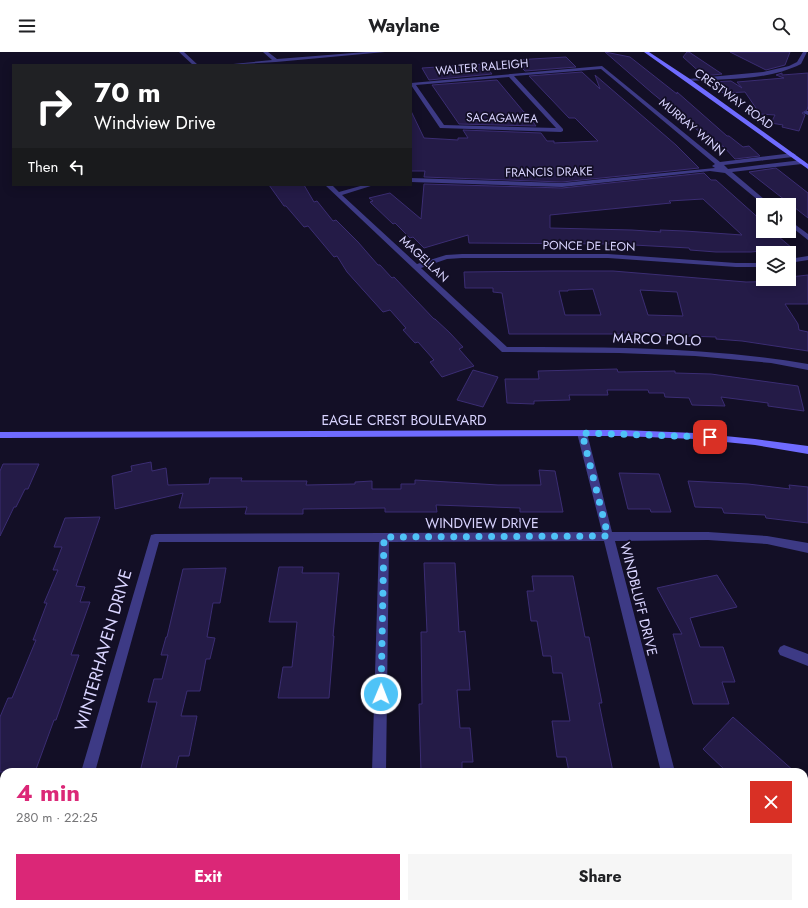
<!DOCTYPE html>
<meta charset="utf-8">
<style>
:root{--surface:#fff;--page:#f6f6f6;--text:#202124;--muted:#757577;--accent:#db2777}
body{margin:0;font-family:Jost,sans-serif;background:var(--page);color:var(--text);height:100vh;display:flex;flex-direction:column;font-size:15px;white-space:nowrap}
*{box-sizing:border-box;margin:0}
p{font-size:13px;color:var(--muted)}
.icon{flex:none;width:22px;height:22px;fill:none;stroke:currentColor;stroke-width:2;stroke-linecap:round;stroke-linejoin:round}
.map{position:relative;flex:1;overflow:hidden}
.sheet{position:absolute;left:0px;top:716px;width:808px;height:140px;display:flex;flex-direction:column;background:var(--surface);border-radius:12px 12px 0 0;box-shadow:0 2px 10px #0003}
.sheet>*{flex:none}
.banner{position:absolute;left:12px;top:12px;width:400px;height:122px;border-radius:0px;box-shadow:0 2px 10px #0003;background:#202124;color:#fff;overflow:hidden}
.controls{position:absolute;left:756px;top:146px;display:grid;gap:8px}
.controls a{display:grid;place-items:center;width:40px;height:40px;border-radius:0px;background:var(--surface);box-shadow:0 2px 10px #0003;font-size:20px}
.pin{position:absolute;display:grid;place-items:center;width:34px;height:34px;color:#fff;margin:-17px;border-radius:8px;box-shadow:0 2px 6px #0006}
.me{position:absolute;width:44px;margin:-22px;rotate:1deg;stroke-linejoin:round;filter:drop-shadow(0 0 3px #0008)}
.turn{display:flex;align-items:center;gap:14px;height:84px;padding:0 16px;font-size:18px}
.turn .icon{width:52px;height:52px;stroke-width:2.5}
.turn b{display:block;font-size:28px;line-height:34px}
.then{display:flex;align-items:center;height:38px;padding:0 16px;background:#0003;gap:8px;font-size:15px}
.round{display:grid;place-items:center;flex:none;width:42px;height:42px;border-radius:0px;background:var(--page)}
.overview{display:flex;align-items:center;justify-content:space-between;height:68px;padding:0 16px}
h1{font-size:24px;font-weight:700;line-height:30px;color:var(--accent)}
.button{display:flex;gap:8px;margin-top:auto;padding:8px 16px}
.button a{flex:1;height:46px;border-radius:0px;background:var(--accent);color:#fff;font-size:16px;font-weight:700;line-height:46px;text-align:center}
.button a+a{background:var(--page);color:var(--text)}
header{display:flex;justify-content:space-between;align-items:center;height:52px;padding:0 16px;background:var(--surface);font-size:18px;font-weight:700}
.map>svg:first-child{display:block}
.building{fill:#241b47;stroke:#3b2d73;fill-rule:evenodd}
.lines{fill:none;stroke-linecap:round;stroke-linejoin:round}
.street{fill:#3d3a85;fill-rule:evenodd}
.secondary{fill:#6f6bff;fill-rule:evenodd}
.route{stroke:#4fc3f7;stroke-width:7;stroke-dasharray:0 12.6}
.labels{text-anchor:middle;stroke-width:3.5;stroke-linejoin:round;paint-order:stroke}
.far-street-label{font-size:12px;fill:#d9d4ff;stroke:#130f26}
.street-label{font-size:14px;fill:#d9d4ff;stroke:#130f26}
.near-street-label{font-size:17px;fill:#d9d4ff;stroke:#130f26}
</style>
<header><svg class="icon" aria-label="menu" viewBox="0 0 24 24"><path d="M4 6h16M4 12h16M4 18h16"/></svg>Waylane<svg class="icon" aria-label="search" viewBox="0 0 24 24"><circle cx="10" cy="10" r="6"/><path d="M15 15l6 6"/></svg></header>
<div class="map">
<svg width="808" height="856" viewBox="0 0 808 856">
<rect width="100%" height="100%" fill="#130f26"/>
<path class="building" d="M 605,0 L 630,5 L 677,42 L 677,40 L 727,84 L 729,84 L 743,95 L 749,94 L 760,104 L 735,107 L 723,94 L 718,95 L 651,40 Z
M 687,0 L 689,0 L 722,22 L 704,24 L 683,5 Z
M 730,0 L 790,0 L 785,13 L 766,18 Z
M 566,5 L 576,15 L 525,19 L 514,8 Z
M 484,12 L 492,22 L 429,28 L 422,16 Z
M 582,20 L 600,37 L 595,23 L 676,93 L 699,116 L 562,130 L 424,125 L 425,119 L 411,119 L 411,59 L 424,86 L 458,88 L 458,86 L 468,86 L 463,78 L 541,81 L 547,89 L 554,89 L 554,91 L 598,89 L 575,66 L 569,66 L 529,24 Z
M 782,21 L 782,23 L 808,21 L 808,54 L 807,58 L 802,61 L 805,63 L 799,79 L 782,75 L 783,73 L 771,71 L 775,63 L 760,62 L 745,40 L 723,41 L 710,30 L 731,29 L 742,36 L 737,30 L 784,26 L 776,23 Z
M 497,28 L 523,59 L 529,64 L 536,74 L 459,72 L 432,33 Z
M 776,116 L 808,141 L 808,166 L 749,120 Z
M 704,121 L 711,128 L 716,128 L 763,170 L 763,179 L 772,179 L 792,196 L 751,200 L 716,200 L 690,198 L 689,196 L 615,192 L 469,191 L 468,183 L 424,196 L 413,185 L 410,186 L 395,171 L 393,172 L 370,150 L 373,149 L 369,146 L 390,141 L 421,167 L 424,132 L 562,136 ZM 703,147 L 742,183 L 685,179 L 660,178 L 661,180 L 632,178 L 550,176 L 550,163 L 671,151 L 669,149 Z
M 269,133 L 304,133 L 314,150 L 317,149 L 333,169 L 336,168 L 358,190 L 378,213 L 380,213 L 392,226 L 394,225 L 434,267 L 435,267 L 450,281 L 463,295 L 459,297 L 474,314 L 442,325 L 430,310 L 434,308 L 418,290 L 415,291 L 403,278 L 406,276 L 390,258 L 383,260 L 347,220 L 337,204 L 334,205 L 308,174 L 304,175 L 286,154 L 284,154 Z
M 553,219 L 613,219 L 746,230 L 794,229 L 790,225 L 808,223 L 808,252 L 785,252 L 798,272 L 799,278 L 808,280 L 808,299 L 742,289 L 716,287 L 716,285 L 626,282 L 509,282 L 502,241 L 493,240 L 493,236 L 465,236 L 464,220 ZM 593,237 L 601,263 L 565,263 L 559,239 L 568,239 L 568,238 ZM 640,238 L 677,240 L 683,264 L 648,263 Z
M 617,317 L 618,320 L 675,319 L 675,321 L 711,322 L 798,334 L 804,359 L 768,354 L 768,351 L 721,345 L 725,354 L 692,353 L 689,346 L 665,345 L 664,341 L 649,341 L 648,338 L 607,338 L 608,343 L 569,343 L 570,348 L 534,349 L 534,352 L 507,351 L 505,327 L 539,327 L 538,319 Z
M 473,318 L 498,325 L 483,355 L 457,348 Z
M 151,410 L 152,419 L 166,416 L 168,433 L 209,432 L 210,426 L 242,426 L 241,429 L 307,429 L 306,433 L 355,432 L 355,430 L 372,429 L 372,437 L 401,437 L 401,432 L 415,432 L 415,428 L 498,433 L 541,433 L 539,418 L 555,419 L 563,460 L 520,460 L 520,456 L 436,453 L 437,460 L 385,460 L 385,456 L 303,457 L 303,462 L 245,462 L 247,455 L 179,456 L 183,441 L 115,457 L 112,424 L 132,419 L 131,414 Z
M 3,412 L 39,412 L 28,437 L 25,437 L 16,455 L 14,455 L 0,484 L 0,419 Z
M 619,421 L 659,422 L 671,460 L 651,460 L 650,457 L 628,457 Z
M 688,429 L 748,432 L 790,437 L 789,433 L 808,435 L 808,471 L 766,466 L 765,463 L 724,461 L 722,456 L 695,455 Z
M 100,465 L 76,534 L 85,535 L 80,550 L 90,550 L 71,603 L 79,603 L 56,668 L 54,668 L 35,720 L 0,720 L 0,665 L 8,646 L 12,646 L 36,588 L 33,588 L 47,551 L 44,551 L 58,518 L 53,518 L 62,495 L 54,495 L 65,466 Z
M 424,511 L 455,511 L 459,580 L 465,579 L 470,638 L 457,638 L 460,676 L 470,676 L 473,710 L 462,710 L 462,720 L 421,720 L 419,652 L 422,652 L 421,580 L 427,580 Z
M 279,515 L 303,515 L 302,521 L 339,521 L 333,584 L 334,584 L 329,646 L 278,646 L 283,615 L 292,615 L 297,570 L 269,570 Z
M 226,516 L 220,551 L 213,551 L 207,585 L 215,586 L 210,607 L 206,607 L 200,639 L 187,639 L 181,664 L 197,664 L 189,704 L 179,704 L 175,720 L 140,720 L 157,650 L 148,650 L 154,627 L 162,627 L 168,603 L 161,603 L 166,585 L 167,585 L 183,517 Z
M 717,523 L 737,555 L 690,566 L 700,595 L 723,595 L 735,630 L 722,630 L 729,652 L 693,652 L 673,582 L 682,582 L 657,536 Z
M 532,524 L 573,524 L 585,585 L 589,585 L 602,651 L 599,651 L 613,720 L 569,720 L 566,705 L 557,705 L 552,669 L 570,669 L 562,621 L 553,621 L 551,604 L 543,604 L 537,569 L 531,569 L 527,539 L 534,539 Z
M 733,665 L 795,720 L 727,720 L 703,697 Z"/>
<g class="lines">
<path class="street" d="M 179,0 L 184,0 L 198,13 L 193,13 Z
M 263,0 L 268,0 L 277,7 L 366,0 L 385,0 L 276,10 L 223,13 L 272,8 Z
M 803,0 L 807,0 L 801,12 C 767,29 724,27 688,29 L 686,28 L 688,27 L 763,20 L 789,14 L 797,10 Z
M 602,14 L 720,110 L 793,101 L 796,103 L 793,105 L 724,113 L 728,117 L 802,108 L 805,110 L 802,112 L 732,120 L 771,153 L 764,153 L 725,121 L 710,119 L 562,135 L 411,130 L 411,126 L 562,131 L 715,116 L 712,114 L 715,112 L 601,17 L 514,24 L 563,77 L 563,79 L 561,80 L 440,76 L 411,33 L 411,31 ZM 509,25 L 556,76 L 444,73 L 416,33 Z
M 806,59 L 808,59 L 808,63 L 803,61 Z
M 325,133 L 332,133 L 339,140 L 364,133 L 374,133 L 342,143 L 417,212 L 446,203 L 462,202 L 608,202 L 736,211 L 763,211 L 763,215 L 736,215 L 608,206 L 462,206 L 447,207 L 421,216 L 507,295 C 608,295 708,295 808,312 L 808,318 L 771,311 L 695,304 L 619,301 L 502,300 Z
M 789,168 L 808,182 L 808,188 L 789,173 Z
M 808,204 L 808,208 L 789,211 L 789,207 Z
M 582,378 L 587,381 L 612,480 L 708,480 L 767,484 L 808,491 L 808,501 L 767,492 L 708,488 L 615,489 L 675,720 L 661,720 L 604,489 L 389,490 L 386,720 L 372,720 L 379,490 L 159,490 L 95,720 L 81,720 L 151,483 L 155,482 L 602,480 L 577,381 Z
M 784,593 L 808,602 L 808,614 L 780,603 L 778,599 L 780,595 Z
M 808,791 L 808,807 L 804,808 L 804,792 Z
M 43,852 L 59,852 L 58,856 L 42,856 Z
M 369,852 L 385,852 L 385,856 L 369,856 Z
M 746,852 L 763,852 L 761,856 L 744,856 Z"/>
<path class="secondary" d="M 644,0 L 649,0 L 690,27 L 808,112 L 808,117 Z
M 622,378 L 695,381 L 755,387 L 808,394 L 808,402 L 755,393 L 695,387 L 622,384 L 0,386 L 0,380 Z"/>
</g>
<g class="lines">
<path class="route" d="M 381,642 L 384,485 L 608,484 L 582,381 L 710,385"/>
</g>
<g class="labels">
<g class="far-street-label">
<text transform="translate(482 15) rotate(-5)" y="4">WALTER RALEIGH</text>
<text transform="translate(734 47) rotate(36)" y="4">CRESTWAY ROAD</text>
<text transform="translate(502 66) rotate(1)" y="4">SACAGAWEA</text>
<text transform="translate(692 75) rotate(40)" y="4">MURRAY WINN</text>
<text transform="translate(549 120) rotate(-1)" y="4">FRANCIS DRAKE</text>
<text transform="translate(589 194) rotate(1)" y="4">PONCE DE LEON</text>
<text transform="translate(424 207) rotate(43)" y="4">MAGELLAN</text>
</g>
<g class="street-label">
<text transform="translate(657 287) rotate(2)" y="5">MARCO POLO</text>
<text x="404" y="373">EAGLE CREST BOULEVARD</text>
<text x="482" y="476">WINDVIEW DRIVE</text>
<text transform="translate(639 547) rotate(76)" y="5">WINDBLUFF DRIVE</text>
</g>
<g class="near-street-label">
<text transform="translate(103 598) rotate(-74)" y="6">WINTERHAVEN DRIVE</text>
</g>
</g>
</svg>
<div class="controls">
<a><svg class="icon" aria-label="sound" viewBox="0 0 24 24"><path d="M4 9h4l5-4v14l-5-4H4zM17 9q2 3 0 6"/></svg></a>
<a><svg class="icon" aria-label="layers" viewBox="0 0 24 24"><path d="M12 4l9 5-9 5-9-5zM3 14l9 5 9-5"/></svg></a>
</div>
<div class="pin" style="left:710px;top:385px;background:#d93025"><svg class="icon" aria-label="arrive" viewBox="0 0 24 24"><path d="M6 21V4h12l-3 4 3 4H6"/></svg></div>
<svg class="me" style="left:381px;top:642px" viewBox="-20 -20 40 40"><circle r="17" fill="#4fc3f7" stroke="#fff" stroke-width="3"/><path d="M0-11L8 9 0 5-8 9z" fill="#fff"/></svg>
<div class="banner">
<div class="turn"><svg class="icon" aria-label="right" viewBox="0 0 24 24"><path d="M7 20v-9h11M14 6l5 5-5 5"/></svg><div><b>70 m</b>Windview Drive</div></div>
<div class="then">Then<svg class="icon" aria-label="left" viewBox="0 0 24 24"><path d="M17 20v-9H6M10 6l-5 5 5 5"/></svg></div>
</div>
<section class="sheet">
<div class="overview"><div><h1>4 min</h1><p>280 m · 22:25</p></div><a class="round" style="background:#d93025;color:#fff"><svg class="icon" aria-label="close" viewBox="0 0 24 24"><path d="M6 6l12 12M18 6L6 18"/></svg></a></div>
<div class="button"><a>Exit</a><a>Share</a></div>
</section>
</div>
